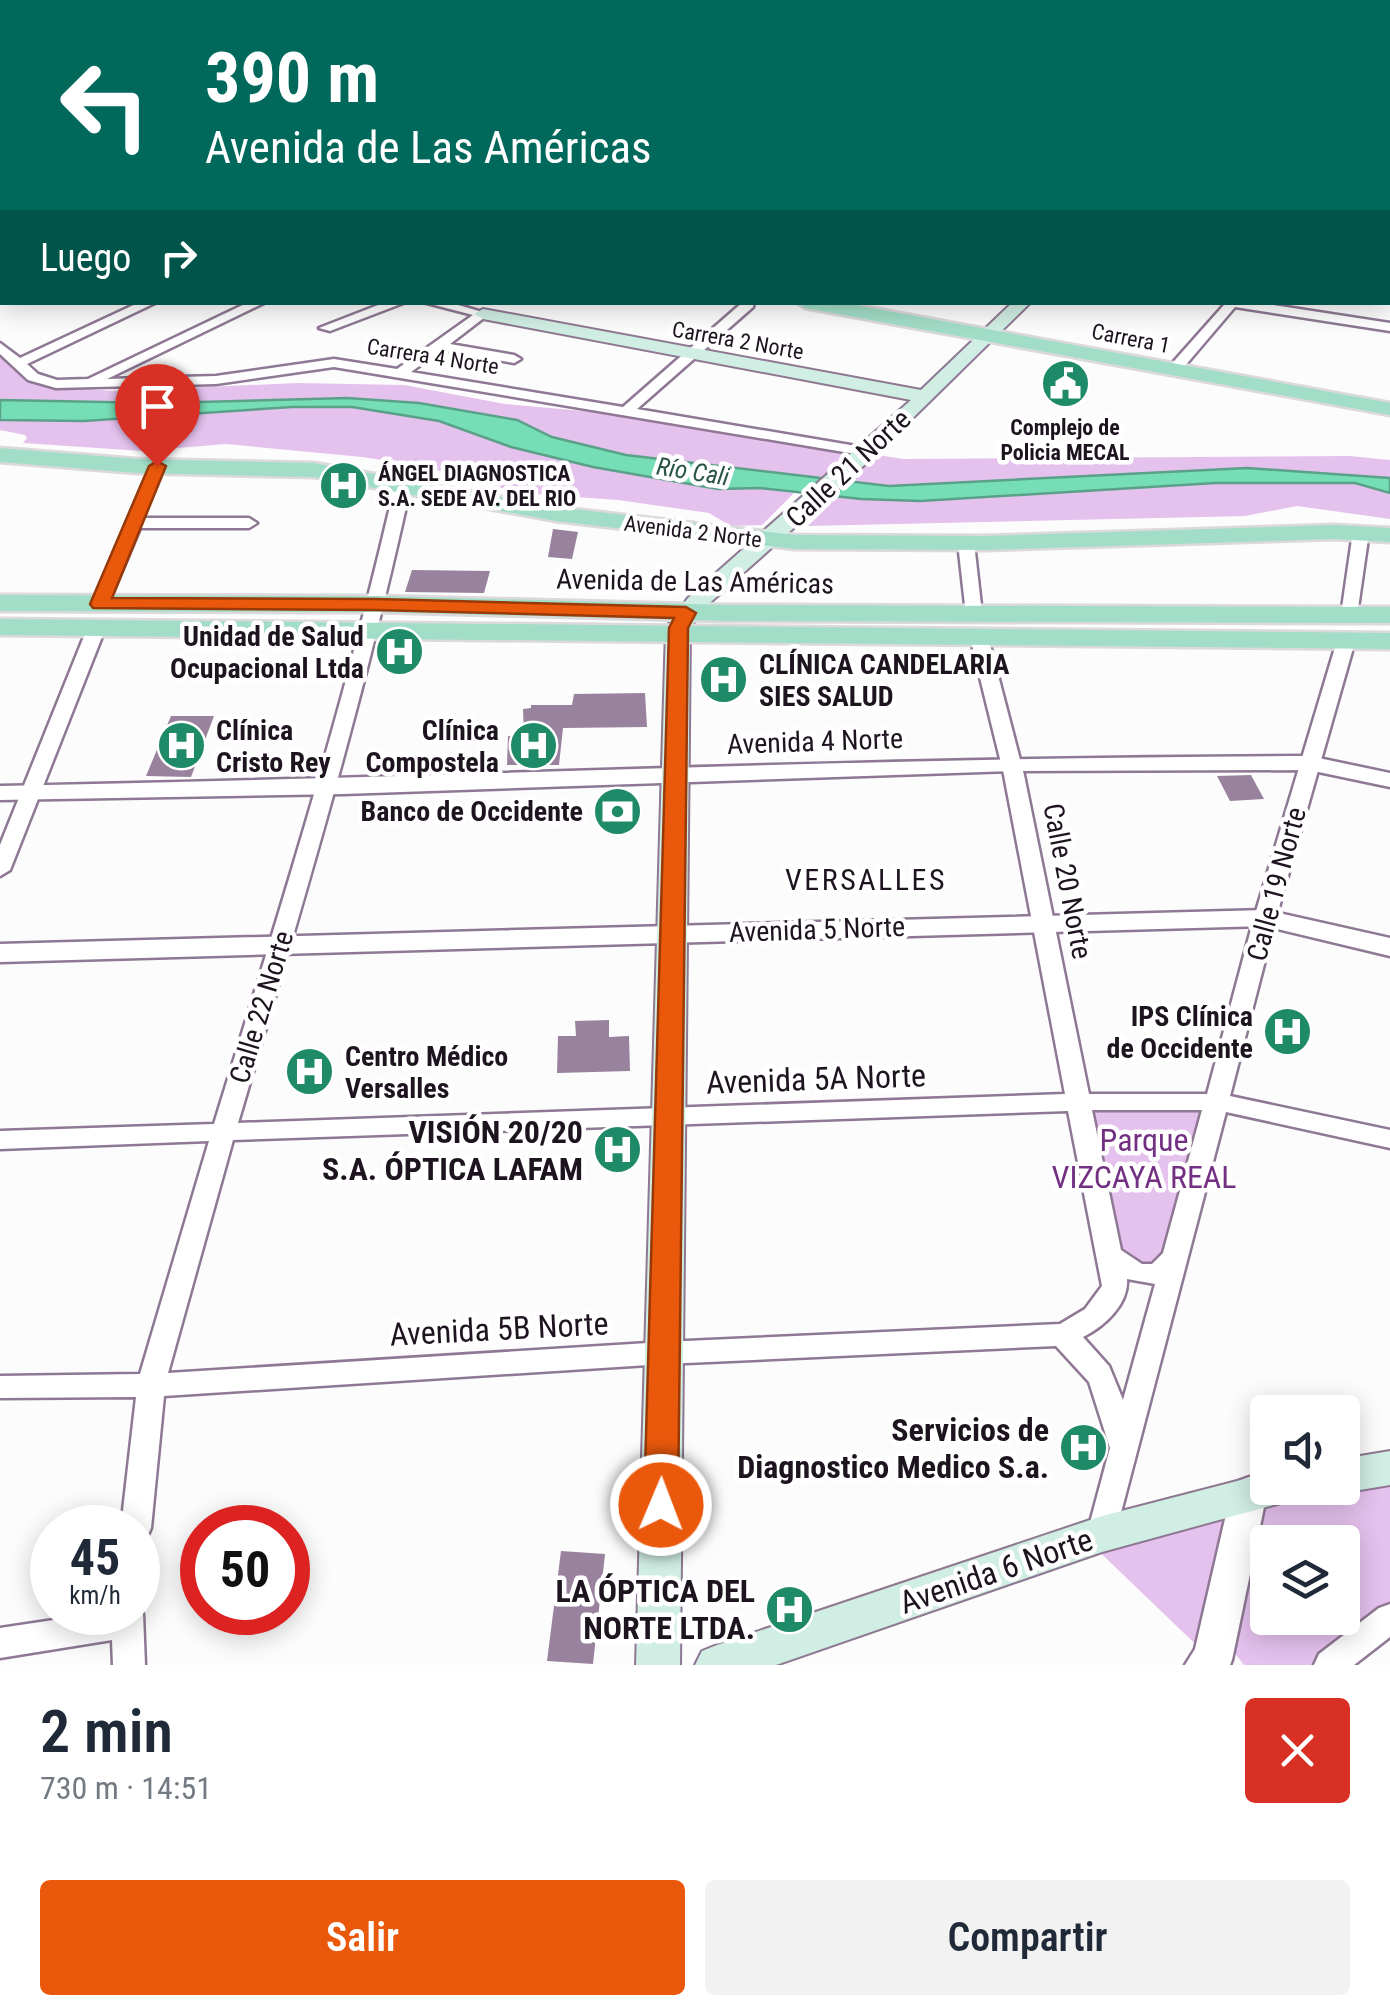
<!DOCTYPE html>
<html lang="es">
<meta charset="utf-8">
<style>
:root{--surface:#fff;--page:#f2f2f3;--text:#1f2937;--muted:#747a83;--accent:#ea580c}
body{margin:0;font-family:"Roboto Condensed",sans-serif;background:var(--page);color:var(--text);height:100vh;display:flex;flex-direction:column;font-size:38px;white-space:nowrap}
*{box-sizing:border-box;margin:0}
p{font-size:32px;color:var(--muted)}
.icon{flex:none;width:55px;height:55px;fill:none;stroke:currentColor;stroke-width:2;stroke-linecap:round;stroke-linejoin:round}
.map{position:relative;height:1665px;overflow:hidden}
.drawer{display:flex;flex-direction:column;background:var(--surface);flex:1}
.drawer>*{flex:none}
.guide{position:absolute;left:0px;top:0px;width:1390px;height:305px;box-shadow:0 5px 25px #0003;background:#00695c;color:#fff;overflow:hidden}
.tools{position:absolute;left:1250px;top:1395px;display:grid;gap:20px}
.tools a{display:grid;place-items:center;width:110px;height:110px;border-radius:10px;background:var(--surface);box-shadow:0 5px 25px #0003;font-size:50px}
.speed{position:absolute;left:30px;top:1505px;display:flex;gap:20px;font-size:50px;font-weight:700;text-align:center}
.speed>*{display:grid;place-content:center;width:130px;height:130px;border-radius:50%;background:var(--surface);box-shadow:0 5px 25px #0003;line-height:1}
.speed small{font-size:25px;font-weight:400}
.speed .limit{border:15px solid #d22;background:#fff;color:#111}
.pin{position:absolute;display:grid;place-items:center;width:85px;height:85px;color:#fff;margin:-102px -42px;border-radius:50% 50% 50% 0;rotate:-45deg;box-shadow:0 0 10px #0007}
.pin .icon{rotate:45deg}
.me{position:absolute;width:110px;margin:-55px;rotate:1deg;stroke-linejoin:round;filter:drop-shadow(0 0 8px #0008)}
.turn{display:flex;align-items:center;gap:35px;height:210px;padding:0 40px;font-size:45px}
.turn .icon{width:130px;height:130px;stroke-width:2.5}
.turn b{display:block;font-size:70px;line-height:85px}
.then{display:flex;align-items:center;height:95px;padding:0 40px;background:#0003;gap:20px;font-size:38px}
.round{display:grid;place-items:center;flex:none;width:105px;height:105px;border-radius:10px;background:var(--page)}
.headline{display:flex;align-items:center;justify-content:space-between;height:170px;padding:0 40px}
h1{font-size:60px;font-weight:600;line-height:75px}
.primary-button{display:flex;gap:20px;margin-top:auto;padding:20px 40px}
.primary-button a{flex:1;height:115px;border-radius:10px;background:var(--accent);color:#fff;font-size:40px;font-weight:600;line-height:115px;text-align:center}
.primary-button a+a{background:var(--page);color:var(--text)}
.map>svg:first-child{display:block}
.green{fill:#e5c1ee;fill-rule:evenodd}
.water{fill:#75deb6;stroke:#5ba189;stroke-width:2.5}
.building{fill:#98829d}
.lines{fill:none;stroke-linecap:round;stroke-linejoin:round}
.secondary-tunnel{stroke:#dbd9db;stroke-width:12;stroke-dasharray:12 6;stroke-linecap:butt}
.minor-casing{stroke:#8e7893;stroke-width:5}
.tertiary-casing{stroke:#8e7893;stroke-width:5}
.secondary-casing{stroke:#8e7893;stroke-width:4}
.primary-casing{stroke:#dbd9db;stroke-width:5}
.minor{fill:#fff;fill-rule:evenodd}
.tertiary{fill:#fff;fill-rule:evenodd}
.secondary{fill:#d0eee3;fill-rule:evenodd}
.primary{fill:#a2ddc7;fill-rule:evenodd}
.rail-casing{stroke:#4c454e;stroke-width:4}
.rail{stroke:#fff;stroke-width:2.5;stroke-dasharray:9;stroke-linecap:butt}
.route{fill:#ea580c;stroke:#983908;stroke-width:2.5}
.labels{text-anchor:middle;stroke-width:9;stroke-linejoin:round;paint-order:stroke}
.far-street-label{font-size:22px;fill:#1d141f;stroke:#fff}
.far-poi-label{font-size:22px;font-weight:bold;fill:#1d141f;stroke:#fff}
.far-water-label{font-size:25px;font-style:italic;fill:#275443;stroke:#fff}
.street-label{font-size:28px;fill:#1d141f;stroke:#fff}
.poi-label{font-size:28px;font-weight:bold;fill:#1d141f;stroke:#fff;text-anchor:end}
.neighbourhood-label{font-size:30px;letter-spacing:2.5px;fill:#1d141f;stroke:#fff}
.near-street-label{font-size:32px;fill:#1d141f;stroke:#fff}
.near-poi-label{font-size:32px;font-weight:bold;fill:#1d141f;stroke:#fff;text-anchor:end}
.near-park-label{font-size:32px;fill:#733083;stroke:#fff}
</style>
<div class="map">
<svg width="1390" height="1665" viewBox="0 0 1390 1665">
<rect width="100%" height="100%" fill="#fcfcfc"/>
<path class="green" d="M 0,357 L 30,382 L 54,388 L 120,391 L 297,383 L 404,385 L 505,404 L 627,415 L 903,459 L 1350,456 L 1390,460 L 1390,478 L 1247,468 L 889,486 L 626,455 L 552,437 L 517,420 L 419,403 L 0,400 Z
M 292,407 L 352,407 L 439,421 L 511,447 L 718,489 L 759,488 L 794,493 L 762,525 L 731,526 L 709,513 L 618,500 L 520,493 L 422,466 L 362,457 L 226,444 L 142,451 L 23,443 L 27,438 L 25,435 L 0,430 L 0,420 L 84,421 Z
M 1215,483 L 1355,483 L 1390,493 L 1390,519 L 1297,506 L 1245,516 L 808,526 L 837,497 L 920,501 Z
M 1076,1102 L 1218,1102 L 1166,1270 L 1124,1268 Z
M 1390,1468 L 1390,1618 L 1330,1665 L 1244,1665 L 1218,1632 L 1212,1660 L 1087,1540 L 1249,1493 L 1278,1488 L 1342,1488 ZM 1268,1542 L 1342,1542 L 1342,1618 L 1268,1618 Z"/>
<path class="water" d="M 347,398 L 419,403 L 517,420 L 552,437 L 626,455 L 889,486 L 1247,468 L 1390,478 L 1390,493 L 1355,483 L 1215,483 L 920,501 L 861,499 L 759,488 L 718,489 L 593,467 L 511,447 L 439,421 L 352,407 L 292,407 L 84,421 L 0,420 L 0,400 L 161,403 Z"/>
<path class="building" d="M 553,529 L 578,532 L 572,559 L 548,557 Z
M 412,570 L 490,571 L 484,593 L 405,592 Z
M 645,693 L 647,727 L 563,728 L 559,765 L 507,765 L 508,736 L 524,737 L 523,709 L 531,708 L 531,705 L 572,705 L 574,694 Z
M 171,716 L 214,716 L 191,777 L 146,776 Z
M 1251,775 L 1264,799 L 1230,801 L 1217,776 Z
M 639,800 L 640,822 L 596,823 L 596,801 Z
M 609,1020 L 609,1037 L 629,1036 L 630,1071 L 557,1073 L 558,1036 L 576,1036 L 575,1021 Z
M 561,1551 L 605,1554 L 593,1664 L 547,1661 Z"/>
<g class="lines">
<path class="secondary-tunnel" d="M 440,0 L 451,2"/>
<defs>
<path id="minor" d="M 2,11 L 2,17 L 0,18 L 0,12 Z
M 1388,31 L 1390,31 L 1390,37 L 1388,36 Z
M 2,57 L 2,63 L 0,64 L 0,58 Z
M 1388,61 L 1390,62 L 1390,68 L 1388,67 Z
M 1390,80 L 1390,86 L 1388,87 L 1388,81 Z
M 1388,105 L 1390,106 L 1390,112 L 1388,111 Z
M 0,212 L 2,212 L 2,219 L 0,219 Z
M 2,247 L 2,255 L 0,256 L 0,248 Z
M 1388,264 L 1390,265 L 1390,273 L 1388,272 Z
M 0,270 L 2,271 L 2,279 L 0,278 Z
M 140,302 L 157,302 L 27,364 L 38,374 L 57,380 L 88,379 L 249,302 L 266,302 L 107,379 L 216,376 L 334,359 L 397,369 L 473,315 L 423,302 L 448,302 L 489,314 L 450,344 L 514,355 L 521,359 L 514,363 L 441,350 L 411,372 L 623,407 L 743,302 L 754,302 L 753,307 L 637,409 L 868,448 L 875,452 L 868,456 L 334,367 L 216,384 L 56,388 L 28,380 L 0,354 L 0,343 L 20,358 Z
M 386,302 L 406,302 L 330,331 L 319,328 Z
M 1220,302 L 1254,302 L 1390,323 L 1390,331 L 1235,307 L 1178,374 L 1168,374 L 1168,368 L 1224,305 Z
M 157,463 L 164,467 L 143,518 L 249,518 L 257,523 L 249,528 L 140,528 L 108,604 L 106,608 L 94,608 L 92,604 L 150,467 Z
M 402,484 L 410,489 C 363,704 300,913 238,1123 L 1065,1094 L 1004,775 L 970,637 L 979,632 L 988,637 L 1024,775 L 1089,1094 L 1207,1094 L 1254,918 L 1337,641 L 1346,636 L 1355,641 L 1276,918 L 1230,1096 L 1390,1130 L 1390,1148 L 1226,1112 L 1113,1543 L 1102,1547 L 1091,1543 L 1087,1534 L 1110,1448 L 1089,1382 L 1056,1346 L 664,1364 L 164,1396 L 151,1528 L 147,1537 L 138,1541 L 138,1528 L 121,1528 L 136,1397 L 0,1398 L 0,1376 L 140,1374 L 209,1141 L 0,1149 L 0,1131 L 214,1124 C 279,913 345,704 394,489 ZM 1092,1110 L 1202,1110 L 1163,1253 L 1152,1264 L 1142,1264 L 1121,1250 ZM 1068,1111 L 1102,1286 L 1085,1309 L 1060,1324 L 664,1342 L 168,1373 L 233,1140 ZM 1127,1279 L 1155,1284 L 1123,1400 L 1109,1366 L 1083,1337 C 1104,1327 1129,1304 1127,1279 Z
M 1361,527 L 1369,532 L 1357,615 L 1349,620 L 1341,615 L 1353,532 Z
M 966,538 L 974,543 L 982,614 L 974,619 L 966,614 L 958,543 Z
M 96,624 L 105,629 L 10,870 L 0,876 L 0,845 L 87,629 Z
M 138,1604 L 143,1614 L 145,1665 L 113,1665 L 112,1640 L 0,1658 L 0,1628 L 107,1612 L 138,1612 Z
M 1390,1604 L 1390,1637 L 1354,1665 L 1314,1665 L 1319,1654 L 1379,1608 Z"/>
<path id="tertiary" d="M 1359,0 L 1385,0 L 1386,2 L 1362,2 Z
M 1388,215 L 1390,215 L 1390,224 L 1388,224 Z
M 1309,756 L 1390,773 L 1390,787 L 1309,770 L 1012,771 L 343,794 L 0,800 L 0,786 C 436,778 872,757 1309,756 Z
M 1265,910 L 1390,938 L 1390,956 L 1265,926 L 0,962 L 0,944 Z
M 1249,1477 L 1262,1482 L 1267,1493 L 1232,1660 L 1230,1665 L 1185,1665 L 1195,1649 L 1231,1493 L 1236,1482 Z"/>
<path id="secondary" d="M 1388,158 L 1390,158 L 1390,166 L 1388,166 Z
M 1013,302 L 1031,302 L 871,459 L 704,608 L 690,628 L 680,1665 L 636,1665 L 666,628 L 688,598 L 911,400 L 483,319 L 474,314 L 483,309 L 921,390 Z
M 1390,1451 L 1390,1485 L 1342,1493 L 1328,1488 L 1342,1488 L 1342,1459 Z
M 1268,1473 L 1268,1488 L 1298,1488 L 1292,1500 L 1102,1552 L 776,1665 L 695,1665 L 702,1651 L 717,1645 L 1102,1516 Z"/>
<path id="primary" d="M 0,121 L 2,121 L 2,129 L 0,129 Z
M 2,175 L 2,185 L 0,186 L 0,176 Z
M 796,302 L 839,302 L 1390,403 L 1390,415 L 805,308 Z
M 0,448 L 137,459 L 314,463 L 556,507 L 795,535 L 985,536 L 1334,525 L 1390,528 L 1390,542 L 1334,539 L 985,550 L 795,549 L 556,521 L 314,477 L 137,473 L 0,462 Z
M 0,595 L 377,596 L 727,605 L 1390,607 L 1390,623 L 727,621 L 377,612 L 0,611 Z
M 0,619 L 1390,633 L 1390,649 L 0,635 Z"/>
</defs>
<use href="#minor" class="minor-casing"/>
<use href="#tertiary" class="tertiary-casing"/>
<use href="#secondary" class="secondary-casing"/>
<use href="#primary" class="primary-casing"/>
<use href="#minor" class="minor"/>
<use href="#tertiary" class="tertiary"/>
<use href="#secondary" class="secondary"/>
<use href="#primary" class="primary"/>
<defs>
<path id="rail" d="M 555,2 L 564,0"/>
</defs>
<use href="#rail" class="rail-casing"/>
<use href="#rail" class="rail"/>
</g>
<path class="route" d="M 157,461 L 166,466 L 112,598 L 376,599 L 686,607 L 696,613 L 688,628 L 678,1505 L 673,1516 L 661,1520 L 649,1516 L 644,1505 L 669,628 L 674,618 L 376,610 L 93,608 L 90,604 L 149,466 Z"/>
<defs>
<symbol id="civic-disc" viewBox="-11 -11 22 22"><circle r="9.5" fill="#1e8a68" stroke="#fff"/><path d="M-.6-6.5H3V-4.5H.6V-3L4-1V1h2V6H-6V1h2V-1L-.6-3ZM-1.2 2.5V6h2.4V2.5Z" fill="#fff"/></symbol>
<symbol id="hospital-disc" viewBox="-11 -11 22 22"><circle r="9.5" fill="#1e8a68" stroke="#fff"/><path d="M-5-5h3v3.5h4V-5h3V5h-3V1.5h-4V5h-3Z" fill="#fff"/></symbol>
<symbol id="bank-disc" viewBox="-11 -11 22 22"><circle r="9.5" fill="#1e8a68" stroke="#fff"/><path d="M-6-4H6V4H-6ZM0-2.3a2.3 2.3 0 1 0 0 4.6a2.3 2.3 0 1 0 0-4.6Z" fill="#fff"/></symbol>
</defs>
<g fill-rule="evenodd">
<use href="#civic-disc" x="1038" y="356" width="55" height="55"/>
<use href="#hospital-disc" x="316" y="458" width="55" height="55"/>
<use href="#hospital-disc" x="372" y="624" width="55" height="55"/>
<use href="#hospital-disc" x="696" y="652" width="55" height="55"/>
<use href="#hospital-disc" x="154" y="718" width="55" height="55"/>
<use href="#hospital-disc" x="506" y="718" width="55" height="55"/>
<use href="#bank-disc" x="590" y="784" width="55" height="55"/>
<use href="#hospital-disc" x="1260" y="1004" width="55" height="55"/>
<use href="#hospital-disc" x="282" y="1044" width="55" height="55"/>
<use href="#hospital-disc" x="590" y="1122" width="55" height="55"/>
<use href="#hospital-disc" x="1056" y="1420" width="55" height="55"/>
<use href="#hospital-disc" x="762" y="1582" width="55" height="55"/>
</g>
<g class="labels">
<g class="far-street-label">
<text transform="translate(1131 338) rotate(11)" y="8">Carrera 1</text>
<text transform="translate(738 340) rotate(10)" y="8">Carrera 2 Norte</text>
<text transform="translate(433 356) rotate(9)" y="8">Carrera 4 Norte</text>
<text transform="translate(693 531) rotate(7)" y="8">Avenida 2 Norte</text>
</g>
<g class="far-poi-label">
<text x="1065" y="435">Complejo de<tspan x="1065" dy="25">Policia MECAL</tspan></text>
<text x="378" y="481" text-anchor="start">ÁNGEL DIAGNOSTICA<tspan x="378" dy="25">S.A. SEDE AV. DEL RIO</tspan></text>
</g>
<g class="far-water-label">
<text transform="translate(693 471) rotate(9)" y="9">Río Cali</text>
</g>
<g class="street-label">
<text transform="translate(848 468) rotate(-43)" y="10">Calle 21 Norte</text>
<text transform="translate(695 581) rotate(1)" y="10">Avenida de Las Américas</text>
<text transform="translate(815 741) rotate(-2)" y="10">Avenida 4 Norte</text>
<text transform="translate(1068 881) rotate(79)" y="10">Calle 20 Norte</text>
<text transform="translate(1276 884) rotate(-75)" y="10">Calle 19 Norte</text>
<text transform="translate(817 929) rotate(-2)" y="10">Avenida 5 Norte</text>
<text transform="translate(261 1007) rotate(-73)" y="10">Calle 22 Norte</text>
</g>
<g class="poi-label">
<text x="364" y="646">Unidad de Salud<tspan x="364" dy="32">Ocupacional Ltda</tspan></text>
<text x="759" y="674" text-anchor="start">CLÍNICA CANDELARIA<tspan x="759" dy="32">SIES SALUD</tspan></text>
<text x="216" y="740" text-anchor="start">Clínica<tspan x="216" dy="32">Cristo Rey</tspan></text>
<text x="499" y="740">Clínica<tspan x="499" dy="32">Compostela</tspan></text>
<text x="583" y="821">Banco de Occidente</text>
<text x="1253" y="1026">IPS Clínica<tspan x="1253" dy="32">de Occidente</tspan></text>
<text x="345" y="1066" text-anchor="start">Centro Médico<tspan x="345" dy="32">Versalles</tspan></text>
</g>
<g class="neighbourhood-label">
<text x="866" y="890">VERSALLES</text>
</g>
<g class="near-street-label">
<text transform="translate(816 1079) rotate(-2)" y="11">Avenida 5A Norte</text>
<text transform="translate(499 1329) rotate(-3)" y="11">Avenida 5B Norte</text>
<text transform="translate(996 1571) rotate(-19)" y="11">Avenida 6 Norte</text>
</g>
<g class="near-poi-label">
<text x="583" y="1143">VISIÓN 20/20<tspan x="583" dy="37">S.A. ÓPTICA LAFAM</tspan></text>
<text x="1049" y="1441">Servicios de<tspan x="1049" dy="37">Diagnostico Medico S.a.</tspan></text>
<text x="755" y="1602">LA ÓPTICA DEL<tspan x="755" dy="37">NORTE LTDA.</tspan></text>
</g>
<g class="near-park-label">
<text x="1144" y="1151">Parque<tspan x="1144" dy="37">VIZCAYA REAL</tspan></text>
</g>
</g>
</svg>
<div class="tools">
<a><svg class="icon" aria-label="sound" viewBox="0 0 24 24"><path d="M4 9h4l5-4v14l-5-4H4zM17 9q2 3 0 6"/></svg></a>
<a><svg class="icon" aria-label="layers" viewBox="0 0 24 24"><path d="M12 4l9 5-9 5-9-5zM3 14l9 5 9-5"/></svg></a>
</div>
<div class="speed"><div>45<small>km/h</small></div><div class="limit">50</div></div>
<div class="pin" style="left:157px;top:466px;background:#d93025"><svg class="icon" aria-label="arrive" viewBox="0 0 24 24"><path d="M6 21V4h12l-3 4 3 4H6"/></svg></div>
<svg class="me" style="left:661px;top:1505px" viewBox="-20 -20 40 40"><circle r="17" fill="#ea580c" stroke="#fff" stroke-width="3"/><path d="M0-11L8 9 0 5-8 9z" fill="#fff"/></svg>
<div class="guide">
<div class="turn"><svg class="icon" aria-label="left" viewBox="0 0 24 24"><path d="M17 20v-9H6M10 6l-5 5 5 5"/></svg><div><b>390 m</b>Avenida de Las Américas</div></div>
<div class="then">Luego<svg class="icon" aria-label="right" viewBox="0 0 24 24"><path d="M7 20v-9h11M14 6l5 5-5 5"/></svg></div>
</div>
</div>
<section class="drawer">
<div class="headline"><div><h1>2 min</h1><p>730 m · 14:51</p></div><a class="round" style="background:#d93025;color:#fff"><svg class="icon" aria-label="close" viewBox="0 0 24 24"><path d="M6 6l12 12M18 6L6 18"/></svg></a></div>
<div class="primary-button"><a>Salir</a><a>Compartir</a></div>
</section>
